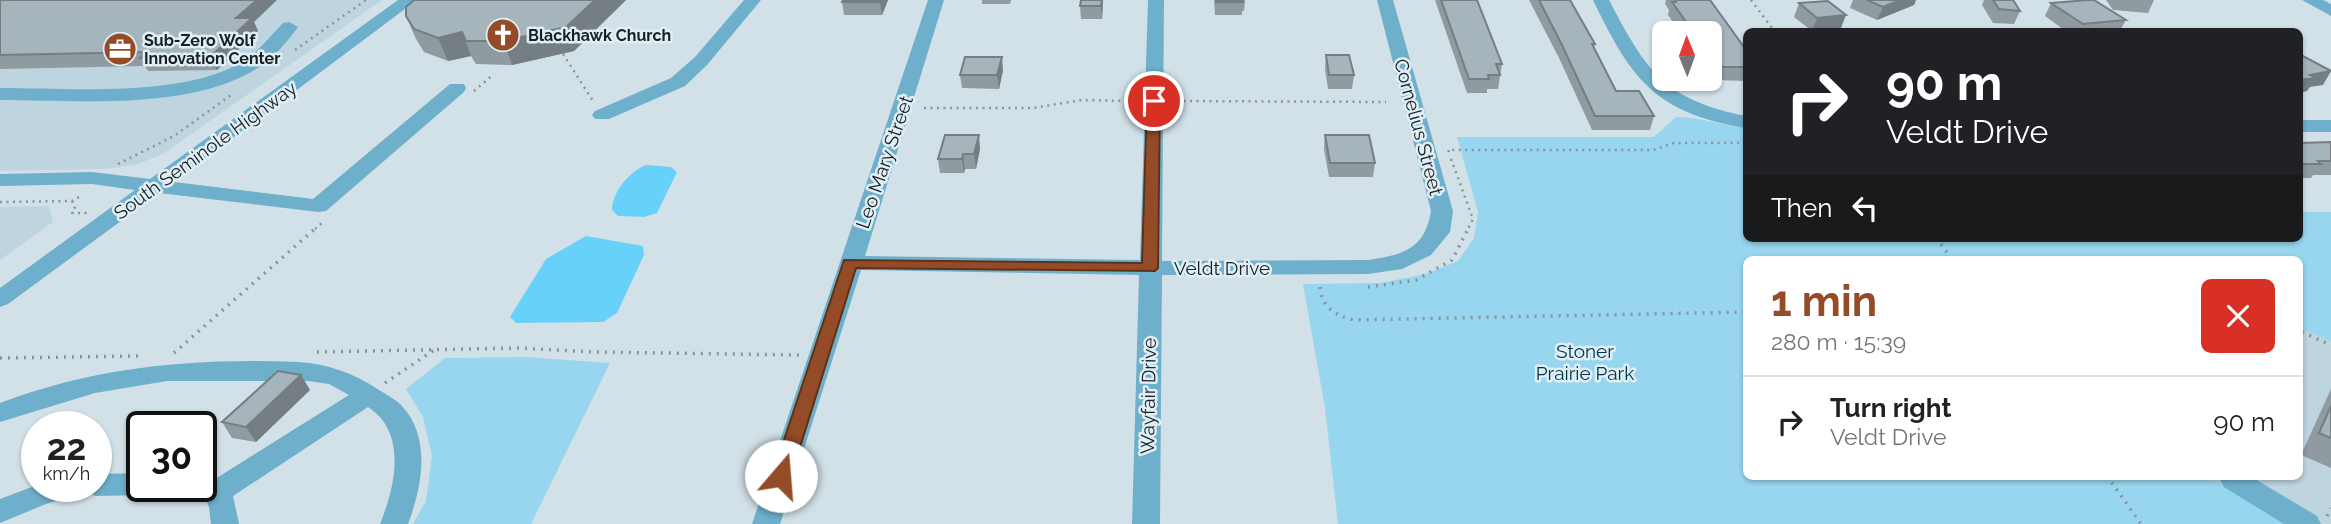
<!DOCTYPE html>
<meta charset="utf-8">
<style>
:root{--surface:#fff;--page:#f6f6f6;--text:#202124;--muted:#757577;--line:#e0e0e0;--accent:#934c27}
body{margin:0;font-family:Raleway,sans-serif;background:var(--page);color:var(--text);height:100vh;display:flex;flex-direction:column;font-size:26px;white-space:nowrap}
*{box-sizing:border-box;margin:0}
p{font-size:23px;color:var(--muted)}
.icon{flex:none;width:38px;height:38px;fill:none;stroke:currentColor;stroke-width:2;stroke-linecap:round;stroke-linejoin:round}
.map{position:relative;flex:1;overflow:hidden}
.drawer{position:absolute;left:1743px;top:256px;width:560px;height:224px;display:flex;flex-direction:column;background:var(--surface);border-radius:10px;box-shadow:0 2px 5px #0004}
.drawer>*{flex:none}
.banner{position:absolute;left:1743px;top:28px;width:560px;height:214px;border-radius:10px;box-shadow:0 2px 5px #0004;background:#202124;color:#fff;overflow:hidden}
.needle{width:46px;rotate:359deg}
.fabs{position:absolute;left:1652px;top:21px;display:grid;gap:14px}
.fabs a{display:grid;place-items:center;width:70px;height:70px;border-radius:10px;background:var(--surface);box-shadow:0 2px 5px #0004;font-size:35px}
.speed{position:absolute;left:21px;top:411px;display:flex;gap:14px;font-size:35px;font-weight:700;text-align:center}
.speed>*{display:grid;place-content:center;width:91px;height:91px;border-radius:50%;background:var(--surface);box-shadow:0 2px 5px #0004;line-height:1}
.speed small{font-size:18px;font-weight:400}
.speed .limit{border:4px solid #111;border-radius:10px;background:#fff;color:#111}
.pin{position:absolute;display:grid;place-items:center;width:60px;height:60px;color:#fff;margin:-30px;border:4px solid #fff;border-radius:50%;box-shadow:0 2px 7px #0007}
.me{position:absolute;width:77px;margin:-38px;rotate:18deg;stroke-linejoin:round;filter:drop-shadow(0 0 5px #0008)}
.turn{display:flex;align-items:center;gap:24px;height:147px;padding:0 28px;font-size:32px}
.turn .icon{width:91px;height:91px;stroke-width:2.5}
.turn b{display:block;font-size:49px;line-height:60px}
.then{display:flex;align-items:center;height:66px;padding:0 28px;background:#0003;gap:14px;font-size:26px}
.round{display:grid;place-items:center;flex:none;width:74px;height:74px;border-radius:10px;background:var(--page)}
.head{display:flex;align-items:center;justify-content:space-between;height:119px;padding:0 28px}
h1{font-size:42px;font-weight:700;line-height:52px;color:var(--accent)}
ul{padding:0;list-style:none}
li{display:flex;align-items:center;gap:21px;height:91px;padding:0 28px;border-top:2px solid var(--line)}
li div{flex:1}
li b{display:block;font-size:26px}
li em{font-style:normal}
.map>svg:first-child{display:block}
.built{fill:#bed4df}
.green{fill:#98d5ee}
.water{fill:#68d1fa}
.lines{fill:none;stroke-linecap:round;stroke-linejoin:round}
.path-far1{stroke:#8a959b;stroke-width:2.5;stroke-dasharray:2 4.5;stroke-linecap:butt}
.path{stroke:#8a959b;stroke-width:3.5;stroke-dasharray:2 6;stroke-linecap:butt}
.minor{fill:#6eb0cb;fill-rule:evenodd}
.wall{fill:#8f9ba1}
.shaded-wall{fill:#747e83}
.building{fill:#a6b4bb;stroke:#747e83;stroke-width:2}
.route{fill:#934c27;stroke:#603119;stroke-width:2}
.labels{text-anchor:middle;stroke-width:5;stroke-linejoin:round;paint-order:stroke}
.far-poi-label{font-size:16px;font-weight:bold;fill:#1a1f22;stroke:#dfeff5;text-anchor:start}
.street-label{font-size:19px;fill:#1a1f22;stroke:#dfeff5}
.park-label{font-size:19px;fill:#013445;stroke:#dfeff5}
</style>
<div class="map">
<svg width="2331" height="524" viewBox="0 0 2331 524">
<rect width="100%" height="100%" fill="#d2e1e8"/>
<path class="built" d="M 0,0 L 382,0 L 163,154 L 135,165 L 104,169 L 0,171 Z
M 49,206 L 53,222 L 0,260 L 0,207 Z
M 2300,212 L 2331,212 L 2331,524 L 2131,524 L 2097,476 L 2300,476 Z"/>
<path class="green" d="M 1676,117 C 1702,117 1722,126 1746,127 L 1746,238 L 2300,238 L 2300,212 L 2331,212 L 2331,341 L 2300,328 L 2300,259 L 1746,259 L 1746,476 L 2206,476 L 2293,524 L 1338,524 L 1325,408 L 1303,284 L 1380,283 L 1426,274 L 1458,261 L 1474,238 L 1478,212 L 1457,137 L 1654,137 Z
M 525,357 L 610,363 L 531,524 L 413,524 L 426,501 L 432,456 L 423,417 L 406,389 L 445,358 Z"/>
<path class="water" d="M 646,165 L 671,167 L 677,172 L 657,213 L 644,217 L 618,216 L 612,210 C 612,192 630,171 646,165 Z
M 586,236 L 643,246 L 644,255 L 617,313 L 603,322 L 516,323 L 510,317 L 546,259 Z"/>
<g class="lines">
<path class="path-far1" d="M 1751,0 L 1775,32
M 295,50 L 366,0
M 563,54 L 593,101
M 474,91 L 494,74
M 1177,101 L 1386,102
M 924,108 L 1033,108 L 1082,100 L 1127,101
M 1449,152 L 1448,150 L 1653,150 L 1674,143 L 1746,143
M 1451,159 L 1473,219 L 1468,229
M 118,164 L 174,136 L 234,93
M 72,201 L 75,207 L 72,213 L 87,213
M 0,202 L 72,201 L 81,196
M 315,229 L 323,222"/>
<path class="path" d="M 1936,238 L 1952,259
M 1320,287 C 1322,308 1335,315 1354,320 L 1746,312
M 1368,287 L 1416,280 L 1452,260 L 1469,227
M 2302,332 L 2331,345
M 317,352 L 518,348 L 594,352 L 799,355
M 174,353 L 317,227
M 0,358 L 138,356
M 385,383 L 434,350
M 2107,476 L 2141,524
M 2327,516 L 2331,508"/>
<path class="minor" d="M 398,0 L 417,0 L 174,182 L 313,199 L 450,84 L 464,84 L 466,88 L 464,92 L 326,211 L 318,212 L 159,193 L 8,304 L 0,307 L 0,288 L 135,190 L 92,184 L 0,186 L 0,174 L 92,172 L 150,179 Z
M 744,0 L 761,0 L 707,65 L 685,86 L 609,119 L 595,119 L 592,115 L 595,111 L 671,78 L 695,57 Z
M 928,0 L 944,0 L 865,256 L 1140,260 L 1148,0 L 1164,0 L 1162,261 L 1368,260 C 1403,255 1425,249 1431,211 L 1377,0 L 1393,0 L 1453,211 L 1450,232 L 1431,255 L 1402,269 L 1368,274 L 1162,275 L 1160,524 L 1132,524 L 1139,275 L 861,270 L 780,524 L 752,524 Z
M 1593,0 L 1609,0 C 1646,71 1665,100 1746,116 L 1746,128 C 1655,113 1631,79 1593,0 Z
M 2302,0 L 2323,0 L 2331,4 L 2331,16 Z
M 289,22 L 298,27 C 287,42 272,60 256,69 C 188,111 77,100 0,100 L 0,88 C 70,88 184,98 244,61 C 259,51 270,36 283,23 Z
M 2300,120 L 2331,120 L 2331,132 L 2300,132 Z
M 298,362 C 328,364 354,373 379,390 C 387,395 395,399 401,405 C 432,437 422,487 408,524 L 380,524 C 395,487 408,433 368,407 L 233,496 L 239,524 L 211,524 L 209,507 L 203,492 L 207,484 L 349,395 L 329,384 L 308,381 L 167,381 L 95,393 L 0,422 L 0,403 C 99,366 194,358 298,362 Z
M 142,473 L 142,486 L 154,486 L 152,491 L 142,495 L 96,496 L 86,492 L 46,504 L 0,523 L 0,499 L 37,485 L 96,486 L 96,474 Z
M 2222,476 L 2250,476 L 2317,516 L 2321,524 L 2284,524 L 2224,487 L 2220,480 Z"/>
</g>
<path class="wall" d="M 0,0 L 254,22 L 258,31 L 217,70 L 148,71 L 145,66 L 0,69 Z
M 414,0 L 626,0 L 574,51 L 512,65 L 476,64 L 471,56 L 448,61 L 424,52 L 416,39 L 406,16 Z
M 888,0 L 882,15 L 844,15 L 842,2 Z
M 982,0 L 1011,0 L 1010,4 L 982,4 Z
M 1103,0 L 1102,19 L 1081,19 L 1080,6 Z
M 1214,0 L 1245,0 L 1244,11 L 1242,11 L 1242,15 L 1215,15 Z
M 1435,0 L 1477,0 L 1502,64 L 1498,89 L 1487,89 L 1487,93 L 1467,93 Z
M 1529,0 L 1570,0 L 1595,44 L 1594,49 L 1616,91 L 1654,116 L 1650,130 L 1592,130 L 1559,58 Z
M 1666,0 L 1710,0 L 1744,47 L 1746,47 L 1746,81 L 1713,80 L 1710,76 L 1710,33 L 1681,33 L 1668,15 L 1669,10 L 1665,4 Z
M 1853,0 L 1916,0 L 1914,5 L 1877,20 L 1850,8 Z
M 1984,0 L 2013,0 L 2020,11 L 2014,24 L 1993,23 L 1982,5 Z
M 2106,0 L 2154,0 L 2148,13 L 2113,10 Z
M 1799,3 L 1841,28 L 1812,31 L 1794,17 Z
M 2051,3 L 2126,20 L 2119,32 L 2067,32 L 2045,16 Z
M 1326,55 L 1354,75 L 1352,89 L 1328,89 L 1325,69 Z
M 1003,70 L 999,89 L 962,88 L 960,75 Z
M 1325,135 L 1375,163 L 1373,177 L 1329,177 L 1324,149 Z
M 2331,142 L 2331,175 L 2313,175 L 2311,178 L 2300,178 L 2300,143 Z
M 980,149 L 976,169 L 965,169 L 964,173 L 940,173 L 938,159 Z
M 301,375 L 310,390 L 256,442 L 232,438 L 222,422 Z
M 2331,389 L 2331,468 L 2301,455 Z"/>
<path class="shaded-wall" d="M 257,0 L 277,0 L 254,22 L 258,31 L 217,70 L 210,57 L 236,18 Z
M 595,0 L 626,0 L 574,51 L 512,65 L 504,41 Z
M 881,0 L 888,0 L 882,15 L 880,2 Z
M 1102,0 L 1103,0 L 1102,19 L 1101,6 Z
M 1900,0 L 1916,0 L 1914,5 L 1877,20 L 1883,7 Z
M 1846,15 L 1841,28 L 1812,31 L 1817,18 Z
M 462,32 L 471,56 L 448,61 L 438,38 Z
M 1002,57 L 1003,70 L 999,89 L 997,75 Z
M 2331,71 L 2323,85 L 2310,87 L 2307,91 L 2300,93 L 2300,80 L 2310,75 Z
M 979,135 L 980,149 L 976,169 L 974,154 Z
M 963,154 L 965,169 L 964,173 L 962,159 Z
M 301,375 L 310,390 L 256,442 L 246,427 Z"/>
<path class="building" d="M 0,0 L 257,0 L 236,18 L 252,18 L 210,57 L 140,58 L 146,52 L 0,55 Z
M 414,0 L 595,0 L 566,27 L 504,41 L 466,41 L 462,32 L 438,38 L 414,29 L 406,16 L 406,7 Z
M 843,0 L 881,0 L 880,2 L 842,2 Z
M 1081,0 L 1102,0 L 1101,6 L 1080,6 Z
M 1216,0 L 1242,0 L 1243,2 L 1216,2 Z
M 1441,0 L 1477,0 L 1502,64 L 1496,64 L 1500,75 L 1488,75 L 1489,79 L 1469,79 Z
M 1539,0 L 1570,0 L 1595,44 L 1592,44 L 1616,91 L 1639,91 L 1654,116 L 1595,116 L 1562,45 Z
M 1675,0 L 1710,0 L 1744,47 L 1746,47 L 1746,67 L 1717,67 L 1710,57 L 1710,33 L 1694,33 L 1672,2 L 1676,2 Z
M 1867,0 L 1900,0 L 1883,7 Z
M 1993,0 L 2013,0 L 2020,11 L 1999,9 Z
M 2088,0 L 2094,0 L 2126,20 L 2083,24 L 2051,3 Z
M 1828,1 L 1846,15 L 1817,18 L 1799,3 Z
M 1326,55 L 1349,55 L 1354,75 L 1329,75 Z
M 2300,56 L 2303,56 L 2331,71 L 2310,75 L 2316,78 L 2300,80 Z
M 965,57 L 1002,57 L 997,75 L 960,75 Z
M 945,135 L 979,135 L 974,154 L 963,154 L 962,159 L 938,159 Z
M 1325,135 L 1369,135 L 1375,163 L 1330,163 Z
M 2331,142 L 2331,161 L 2318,161 L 2321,164 L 2300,164 L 2300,143 Z
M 278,371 L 301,375 L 246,427 L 222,422 Z
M 2331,406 L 2331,438 L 2319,433 Z"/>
<path class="route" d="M 1154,97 L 1160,101 L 1158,268 L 1155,271 L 856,268 L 791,476 L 788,481 L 781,483 L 775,481 L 772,476 L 844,260 L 1142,263 L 1147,101 Z"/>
<defs>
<symbol id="church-disc" viewBox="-11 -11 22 22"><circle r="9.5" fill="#934c27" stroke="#dfeff5"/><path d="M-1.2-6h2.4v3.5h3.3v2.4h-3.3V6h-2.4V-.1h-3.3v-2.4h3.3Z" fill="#fff"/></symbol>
<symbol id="office-disc" viewBox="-11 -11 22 22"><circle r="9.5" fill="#934c27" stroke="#dfeff5"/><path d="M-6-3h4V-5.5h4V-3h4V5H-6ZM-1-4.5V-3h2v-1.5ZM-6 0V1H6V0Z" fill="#fff"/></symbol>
</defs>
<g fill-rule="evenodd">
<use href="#church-disc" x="484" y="16" width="38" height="38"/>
<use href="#office-disc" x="101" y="30" width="38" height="38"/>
</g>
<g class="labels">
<g class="far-poi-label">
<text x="528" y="41">Blackhawk Church</text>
<text x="144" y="46">Sub-Zero Wolf<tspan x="144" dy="18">Innovation Center</tspan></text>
</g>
<g class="street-label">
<text transform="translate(1419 127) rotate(75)" y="7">Cornelius Street</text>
<text transform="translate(205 150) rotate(-36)" y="7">South Seminole Highway</text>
<text transform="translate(884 162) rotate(-71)" y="7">Leo Mary Street</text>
<text x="1222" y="275">Veldt Drive</text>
<text transform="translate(1148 396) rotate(-89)" y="7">Wayfair Drive</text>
</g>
<g class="park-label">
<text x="1585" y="358">Stoner<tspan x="1585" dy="22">Prairie Park</tspan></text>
</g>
</g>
</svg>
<div class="fabs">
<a><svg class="needle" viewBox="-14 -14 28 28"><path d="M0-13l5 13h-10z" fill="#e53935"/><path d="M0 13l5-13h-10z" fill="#757577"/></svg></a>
</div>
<div class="speed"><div>22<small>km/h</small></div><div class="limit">30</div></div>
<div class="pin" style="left:1154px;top:101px;background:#d93025"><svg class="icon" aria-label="arrive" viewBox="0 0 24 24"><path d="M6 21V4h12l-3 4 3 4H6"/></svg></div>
<svg class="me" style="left:781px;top:476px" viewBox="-20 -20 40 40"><circle r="19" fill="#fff"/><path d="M0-13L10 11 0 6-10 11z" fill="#934c27"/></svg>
<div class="banner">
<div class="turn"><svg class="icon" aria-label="right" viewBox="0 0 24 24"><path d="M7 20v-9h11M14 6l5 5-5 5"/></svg><div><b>90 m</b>Veldt Drive</div></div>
<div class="then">Then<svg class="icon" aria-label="left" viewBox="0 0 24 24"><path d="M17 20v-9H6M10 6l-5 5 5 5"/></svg></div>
</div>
<section class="drawer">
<div class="head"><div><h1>1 min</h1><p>280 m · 15:39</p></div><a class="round" style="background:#d93025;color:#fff"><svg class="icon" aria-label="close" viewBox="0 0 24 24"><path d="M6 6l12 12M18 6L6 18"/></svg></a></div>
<ul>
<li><svg class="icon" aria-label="right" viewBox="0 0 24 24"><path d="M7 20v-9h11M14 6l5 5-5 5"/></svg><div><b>Turn right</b><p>Veldt Drive</p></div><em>90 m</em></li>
</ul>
</section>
</div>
